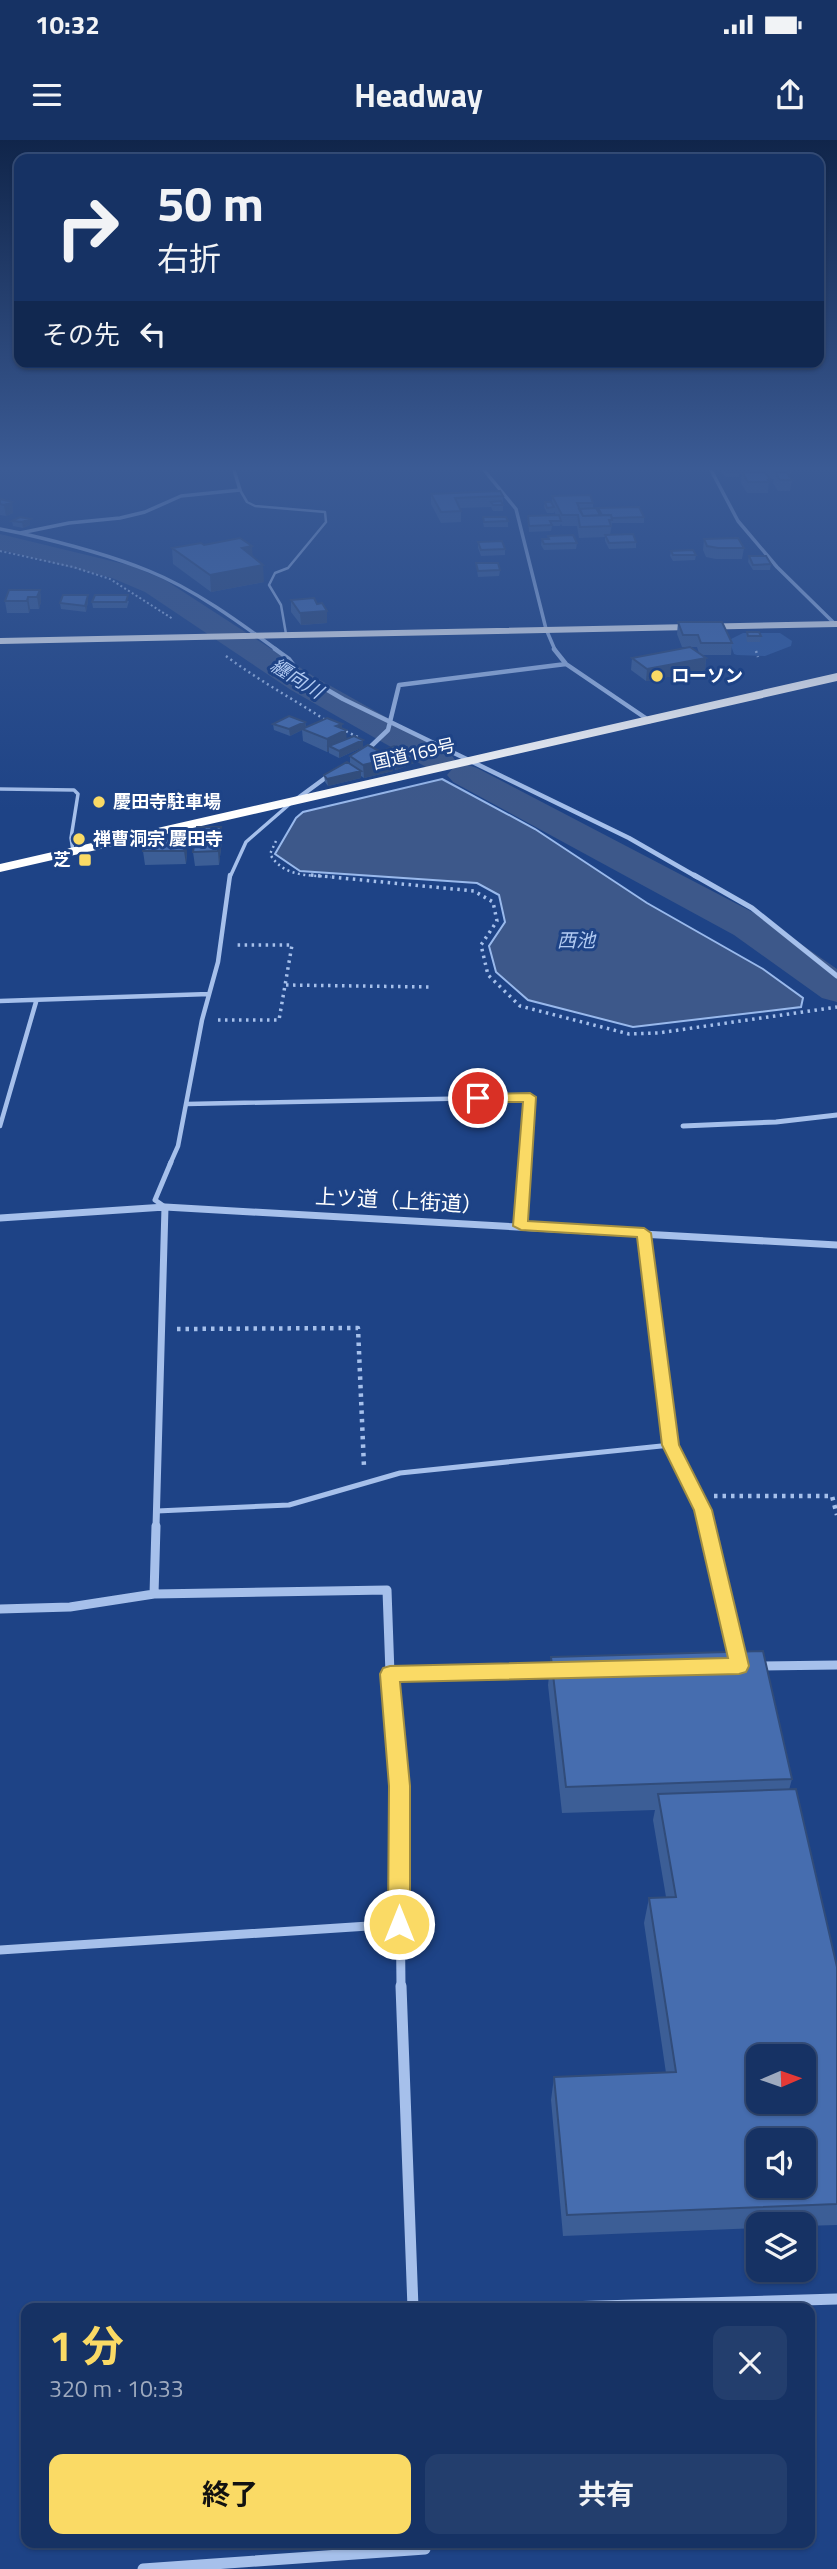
<!DOCTYPE html>
<html lang="ja">
<meta charset="utf-8">
<style>
:root{--surface:#163264;--page:#233e6d;--text:#f1f3f6;--muted:#9eaabf;--line:#354d78;--accent:#fada65}
body{margin:0;font-family:"Titillium Web","Noto Sans JP",sans-serif;background:var(--page);color:var(--text);height:100vh;display:flex;flex-direction:column;font-size:26px;white-space:nowrap}
*{box-sizing:border-box;margin:0}
p{font-size:23px;color:var(--muted)}
.icon{flex:none;width:38px;height:38px;fill:none;stroke:currentColor;stroke-width:2;stroke-linecap:round;stroke-linejoin:round}
.map{position:relative;flex:1;overflow:hidden}
.panel{position:absolute;left:21px;top:2163px;width:794px;height:245px;display:flex;flex-direction:column;background:var(--surface);border-radius:14px;box-shadow:0 2px 5px #0004,0 0 0 2px var(--line)}
.panel>*{flex:none}
.top-card{position:absolute;left:14px;top:14px;width:810px;height:214px;border-radius:14px;box-shadow:0 2px 5px #0004,0 0 0 2px var(--line);background:#163264;color:var(--text);overflow:hidden}
.needle{width:46px;rotate:88deg}
.tools{position:absolute;left:746px;top:1904px;display:grid;gap:14px}
.tools a{display:grid;place-items:center;width:70px;height:70px;border-radius:14px;background:var(--surface);box-shadow:0 2px 5px #0004,0 0 0 2px var(--line);font-size:35px}
.pin{position:absolute;display:grid;place-items:center;width:60px;height:60px;color:#fff;margin:-30px;border:4px solid #fff;border-radius:50%;box-shadow:0 2px 7px #0007}
.me{position:absolute;width:77px;margin:-38px;rotate:0deg;stroke-linejoin:round;filter:drop-shadow(0 0 5px #0008)}
.turn{display:flex;align-items:center;gap:24px;height:147px;padding:0 28px;font-size:32px}
.turn .icon{width:91px;height:91px;stroke-width:2.5}
.turn b{display:block;font-size:49px;line-height:60px}
.then{display:flex;align-items:center;height:66px;padding:0 28px;background:#0003;gap:14px;font-size:26px}
.round{display:grid;place-items:center;flex:none;width:74px;height:74px;border-radius:14px;background:var(--page)}
.overview{display:flex;align-items:center;justify-content:space-between;height:119px;padding:0 28px}
h1{font-size:42px;font-weight:700;line-height:52px;color:var(--accent)}
.action{display:flex;gap:14px;margin-top:auto;padding:14px 28px}
.action a{flex:1;height:80px;border-radius:14px;background:var(--accent);color:#111;font-size:28px;font-weight:700;line-height:80px;text-align:center}
.action a+a{background:var(--page);color:var(--text)}
.status{display:flex;justify-content:space-between;align-items:center;height:49px;padding:0 35px;background:var(--surface);direction:ltr}
.status svg{height:19px;fill:currentColor}
header{display:flex;justify-content:space-between;align-items:center;height:91px;padding:0 28px;background:var(--surface);font-size:32px;font-weight:700}
.map>svg:first-child{display:block}
.green{fill:#315ca3}
.water{fill:#3d588a;stroke:#99b9ec;stroke-width:2}
.lines{fill:none;stroke-linecap:round;stroke-linejoin:round}
.river{fill:#3d588a;fill-rule:evenodd}
.path-far3{stroke:#a6c0eb;stroke-width:2;stroke-dasharray:2 2.5;stroke-linecap:butt}
.path-far2{stroke:#a6c0eb;stroke-width:2.5;stroke-dasharray:2 3.5;stroke-linecap:butt}
.path-far1{stroke:#a6c0eb;stroke-width:3.5;stroke-dasharray:2.5 4.5;stroke-linecap:butt}
.path{stroke:#a6c0eb;stroke-width:4.5;stroke-dasharray:3.5 5;stroke-linecap:butt}
.lane-far4{stroke:#a6c0eb;stroke-width:2.5}
.lane-far3{stroke:#a6c0eb;stroke-width:3.5}
.lane-far2{stroke:#a6c0eb;stroke-width:4.5}
.lane-far1{stroke:#a6c0eb;stroke-width:5}
.lane{stroke:#a6c0eb;stroke-width:6}
.street-far5{stroke:#a6c0eb;stroke-width:3.5}
.street-far4{stroke:#a6c0eb;stroke-width:4.5}
.street-far3{stroke:#a6c0eb;stroke-width:5}
.street-far2{stroke:#a6c0eb;stroke-width:7}
.street-far1{stroke:#a6c0eb;stroke-width:9}
.street{stroke:#a6c0eb;stroke-width:11}
.highway{fill:#fff;fill-rule:evenodd}
.wall{fill:#3c5e96;fill-rule:evenodd}
.shaded-wall{fill:#314c7a}
.building{fill:#466daf;stroke:#314c7a;stroke-width:2;fill-rule:evenodd}
.route{fill:#fada65;stroke:#a28e42;stroke-width:2}
.poi-dot{fill:#fada65;stroke:#1e4386;stroke-width:2.5}
.labels{text-anchor:middle;stroke-width:6;stroke-linejoin:round;paint-order:stroke}
.far-poi-label{font-size:18px;font-weight:bold;fill:#fff;stroke:#1e4386;text-anchor:start}
.far-street-label{font-size:18px;fill:#fff;stroke:#1e4386}
.far-water-label{font-size:19px;font-style:italic;fill:#b1caf2;stroke:#1e4386}
.street-label{font-size:21px;fill:#fff;stroke:#1e4386}
</style>
<div class="status"><b>10:32</b><svg viewBox="0 0 49 12"><path d="M0 12V9h3v3zM5 12V6h3v6zM10 12V3h3v9zM15 12V0h3v12zM26 1h20v11H26zM47 4h2v5h-2z"/></svg></div>
<header><svg class="icon" aria-label="menu" viewBox="0 0 24 24"><path d="M4 6h16M4 12h16M4 18h16"/></svg>Headway<svg class="icon" aria-label="share" viewBox="0 0 24 24"><path d="M12 15V3M7 8l5-5 5 5M5 13v7h14v-7"/></svg></header>
<div class="map">
<svg width="837" height="2429" viewBox="0 0 837 2429">
<rect width="100%" height="100%" fill="#1e4386"/>
<path class="green" d="M 743,493 L 780,493 L 792,501 L 791,506 L 765,516 L 737,515 L 734,514 L 729,500 Z"/>
<path class="water" d="M 442,639 L 535,689 L 647,763 L 763,829 L 803,858 L 801,867 L 633,887 L 528,860 L 496,832 L 489,806 L 505,782 L 499,755 L 477,743 L 300,731 L 275,714 L 296,678 L 303,672 Z"/>
<g class="lines">
<path class="river" d="M 0,394 L 132,426 L 165,440 L 313,536 L 450,613 L 455,620 L 450,627 L 438,630 L 426,627 L 291,550 L 145,452 L 112,438 L 0,410 Z
M 465,624 L 477,628 L 762,777 L 837,829 L 837,862 L 822,858 L 734,795 L 453,642 L 447,635 L 453,628 Z"/>
<path class="path-far3" d="M 0,411 L 73,427 L 110,439 L 173,479"/>
<path class="path-far2" d="M 756,511 L 758,517
M 226,516 C 258,540 293,559 327,581
M 341,589 L 358,597
M 276,701 L 270,714 C 283,737 308,735 331,737"/>
<path class="path-far1" d="M 311,735 L 474,751 L 493,762 L 497,781 L 481,805 L 488,835 L 520,866 L 629,894 L 658,893 L 837,867
M 286,845 L 432,847
M 218,880 L 279,880 L 292,805 L 235,805"/>
<path class="path" d="M 177,1189 L 358,1188 L 364,1327
M 714,1356 L 832,1356 L 837,1375"/>
<path class="lane-far4" d="M 240,350 L 247,362 L 255,366 L 325,372 L 326,382 L 288,428 L 275,433 L 269,445 L 281,465 L 286,494"/>
<path class="lane-far3" d="M 0,649 L 74,650 L 78,654 L 71,698 L 73,711
M 230,737 L 246,702 L 292,662"/>
<path class="lane-far2" d="M 0,861 L 209,854
M 187,964 L 530,957 L 525,1024
M 0,986 L 36,862
M 170,1024 L 178,1006 L 202,880 L 218,822 L 230,735"/>
<path class="lane-far1" d="M 165,1067 L 155,1060 L 171,1022
M 521,1086 L 525,1022
M 644,1093 L 671,1305 L 703,1370 L 707,1387
M 157,1371 L 289,1365 L 400,1333 L 671,1305"/>
<path class="lane" d="M 707,1386 L 737,1516"/>
<path class="street-far5" d="M 484,330 L 516,369 L 546,489 L 555,510
M 711,330 L 738,381 L 777,427 L 835,484
M 0,389 L 20,393 L 69,383 L 120,378 L 145,372 L 181,356 L 240,350 L 234,330
M 20,393 C 64,403 107,414 149,431 C 194,449 239,482 277,510"/>
<path class="street-far4" d="M 275,509 L 289,519 L 300,534 L 343,559 L 629,698 L 697,737
M 554,509 L 566,524 L 650,581
M 366,611 L 388,590 L 399,545 L 566,524
M 294,661 L 332,633"/>
<path class="street-far3" d="M 694,735 L 752,768 L 837,836
M 683,986 L 776,982 L 837,975"/>
<path class="street-far2" d="M 0,1078 L 165,1067 L 837,1105
M 156,1387 L 165,1067"/>
<path class="street-far1" d="M 154,1454 L 156,1386
M 0,1469 L 70,1467 L 154,1454 L 387,1450 L 390,1534 L 399,1646 L 401,1847
M 758,1526 L 837,1525
M 390,1534 L 557,1530
M 0,1810 L 399,1784"/>
<path class="street" d="M 401,1846 L 413,2168
M 531,2168 L 837,2159
M 143,2429 L 425,2409 L 425,2403"/>
<path class="highway" d="M 837,481 L 837,487 L 0,504 L 0,498 Z
M 837,533 L 837,541 L 0,732 L 0,724 Z"/>
</g>
<path class="wall" d="M 723,330 L 739,330 L 739,337 L 725,337 L 722,332 Z
M 749,330 L 754,330 L 754,332 L 754,330 L 791,330 L 790,337 L 792,340 L 790,351 L 778,351 L 773,343 L 774,339 L 769,339 L 768,353 L 747,353 L 741,343 L 742,332 L 748,332 Z
M 431,354 L 503,356 L 503,371 L 493,371 L 491,367 L 460,368 L 461,371 L 461,382 L 441,383 L 431,364 Z
M 552,356 L 593,363 L 593,368 L 598,372 L 598,368 L 644,377 L 644,383 L 612,383 L 610,395 L 636,402 L 636,408 L 609,409 L 605,401 L 605,397 L 579,398 L 577,386 L 562,386 L 561,384 L 560,386 L 552,386 L 551,391 L 529,392 L 528,376 L 556,375 L 554,371 L 554,373 L 547,373 L 544,367 L 545,362 L 552,363 Z
M 0,359 L 12,362 L 13,373 L 6,376 L 0,375 Z
M 483,377 L 508,381 L 508,387 L 484,387 L 483,383 Z
M 12,381 L 30,385 L 23,388 L 13,386 Z
M 548,396 L 577,403 L 576,409 L 544,410 L 541,405 L 542,399 L 548,399 Z
M 704,399 L 744,408 L 742,419 L 716,419 L 706,417 L 703,410 Z
M 478,402 L 505,409 L 505,415 L 481,416 L 478,408 Z
M 204,405 L 252,417 L 264,442 L 211,452 L 173,424 L 172,408 Z
M 671,411 L 696,415 L 695,420 L 673,421 L 670,416 Z
M 749,416 L 771,424 L 770,430 L 753,430 L 748,422 Z
M 476,423 L 500,430 L 499,436 L 478,437 Z
M 40,450 L 41,462 L 39,469 L 30,469 L 29,473 L 7,473 L 5,461 Z
M 291,460 L 317,464 L 327,471 L 327,483 L 301,485 L 291,472 Z
M 88,461 L 86,472 L 61,469 L 60,463 Z
M 129,461 L 127,468 L 93,468 L 92,462 Z
M 678,482 L 732,503 L 731,515 L 702,515 L 706,518 L 705,530 L 646,541 L 631,530 L 632,518 L 690,507 L 682,507 L 677,494 ZM 690,507 L 697,507 L 699,513 Z
M 747,492 L 761,496 L 760,502 L 747,502 L 746,498 Z
M 305,582 L 306,587 L 342,584 L 342,588 L 346,599 L 363,600 L 363,607 L 339,618 L 329,613 L 329,611 L 327,612 L 303,601 L 302,590 L 290,596 L 274,590 L 273,584 Z
M 380,612 L 414,616 L 414,623 L 396,630 L 393,628 L 393,631 L 364,638 L 361,636 L 361,638 L 328,646 L 325,642 L 324,635 L 350,624 L 350,616 Z
M 145,699 L 187,712 L 186,724 L 145,725 L 143,711 Z
M 222,700 L 219,725 L 195,726 L 193,712 Z
M 551,1517 L 792,1639 L 789,1650 L 837,1827 L 837,2085 L 803,2086 L 803,2084 L 758,2084 L 758,2088 L 563,2096 L 551,1960 L 554,1937 L 666,1933 L 644,1783 L 649,1758 L 666,1757 L 653,1680 L 655,1670 L 562,1673 L 548,1545 Z"/>
<path class="shaded-wall" d="M 12,362 L 13,373 L 6,376 L 4,365 Z
M 30,379 L 30,385 L 23,388 L 22,382 Z
M 252,406 L 253,422 L 242,408 Z
M 263,425 L 264,442 L 211,452 L 210,435 Z
M 40,450 L 41,462 L 39,469 L 37,457 Z
M 88,455 L 88,461 L 86,472 L 85,466 Z
M 28,457 L 30,469 L 29,473 L 27,461 Z
M 327,471 L 327,483 L 301,485 L 300,473 Z
M 706,518 L 705,530 L 646,541 L 647,529 Z
M 305,582 L 306,588 L 302,589 L 302,590 L 290,596 L 289,589 Z
M 342,584 L 342,592 L 346,590 L 347,603 L 329,606 L 329,611 L 327,612 L 327,599 L 336,586 Z
M 363,600 L 363,607 L 339,618 L 339,611 Z
M 414,616 L 414,623 L 396,630 L 396,623 Z
M 392,618 L 393,631 L 364,638 L 363,625 Z
M 361,631 L 361,638 L 328,646 L 327,639 Z
M 221,687 L 222,700 L 219,725 L 218,711 Z
M 186,698 L 187,712 L 186,724 L 184,711 Z"/>
<path class="building" d="M 725,330 L 739,330 L 740,332 L 726,332 Z
M 742,332 L 765,332 L 770,340 L 768,340 L 769,342 L 748,342 Z
M 775,332 L 786,332 L 792,340 L 780,340 Z
M 500,351 L 503,356 L 455,358 L 461,371 L 441,372 L 431,354 Z
M 590,355 L 593,363 L 577,363 L 583,376 L 611,375 L 612,380 L 609,380 L 611,386 L 580,387 L 578,375 L 562,375 L 552,356 Z
M 0,359 L 12,362 L 4,365 L 0,364 Z
M 501,361 L 503,365 L 493,365 L 491,362 Z
M 545,362 L 551,362 L 554,367 L 547,368 Z
M 639,367 L 644,377 L 612,378 L 611,375 L 602,375 L 598,368 Z
M 596,368 L 600,375 L 583,376 L 579,369 Z
M 559,375 L 561,381 L 550,381 L 552,385 L 529,386 L 528,376 Z
M 20,377 L 30,379 L 22,382 L 12,381 Z
M 483,377 L 506,377 L 508,381 L 484,382 Z
M 633,394 L 636,402 L 609,403 L 605,395 Z
M 573,395 L 577,403 L 544,404 L 542,399 L 549,399 L 548,396 Z
M 240,398 L 252,406 L 242,408 L 263,425 L 210,435 L 172,408 L 201,403 L 204,405 Z
M 738,398 L 744,408 L 718,408 L 707,406 L 704,399 Z
M 502,401 L 505,409 L 481,410 L 478,402 Z
M 693,410 L 696,415 L 673,415 L 671,411 Z
M 749,416 L 766,416 L 771,424 L 753,425 Z
M 476,423 L 498,423 L 500,430 L 478,431 Z
M 9,450 L 40,450 L 37,457 L 28,457 L 27,461 L 5,461 Z
M 63,455 L 88,455 L 85,466 L 60,463 Z
M 95,455 L 128,455 L 126,462 L 92,462 Z
M 314,458 L 317,464 L 322,463 L 327,471 L 300,473 L 291,460 Z
M 678,482 L 722,482 L 732,503 L 701,503 L 698,495 L 683,495 Z
M 747,492 L 759,492 L 761,496 L 748,496 Z
M 690,507 L 706,518 L 647,529 L 632,518 Z
M 289,576 L 305,582 L 289,589 L 273,584 Z
M 327,578 L 342,584 L 336,586 L 346,590 L 327,599 L 302,589 Z
M 354,596 L 363,600 L 339,611 L 329,606 Z
M 368,605 L 392,618 L 363,625 L 350,616 Z
M 394,606 L 414,616 L 396,623 L 393,621 L 392,618 L 380,612 Z
M 347,622 L 361,631 L 327,639 L 324,635 Z
M 197,687 L 221,687 L 218,711 L 193,712 Z
M 186,698 L 184,711 L 143,711 L 145,699 Z
M 763,1511 L 792,1639 L 566,1647 L 551,1517 Z
M 796,1649 L 837,1827 L 837,2064 L 567,2075 L 554,1937 L 676,1932 L 649,1758 L 676,1757 L 658,1654 ZM 758,1916 L 803,1916 L 803,1962 L 758,1962 ZM 758,2000 L 803,2000 L 803,2046 L 758,2046 Z"/>
<linearGradient id="sky" x2="0" y2="1"><stop stop-color="#10254a"/><stop offset="0.49" stop-color="#3b5b95"/><stop offset="1" stop-color="#3b5b95" stop-opacity="0"/></linearGradient>
<rect width="837" height="670" fill="url(#sky)"/>
<path class="route" d="M 530,953 L 536,957 L 528,1081 L 644,1088 L 651,1093 L 679,1305 L 712,1370 L 749,1526 L 746,1532 L 739,1534 L 400,1542 L 410,1646 L 410,1784 L 407,1791 L 399,1794 L 392,1791 L 388,1784 L 389,1646 L 380,1534 L 383,1528 L 390,1526 L 728,1518 L 694,1370 L 662,1305 L 637,1097 L 521,1090 L 513,1086 L 523,962 L 478,962 L 471,958 L 478,954 Z"/>
<g class="poi-dot">
<circle cx="657" cy="536" r="7"/>
<circle cx="99" cy="662" r="7"/>
<circle cx="79" cy="699" r="7"/>
<rect x="78" y="713" width="14" height="14" rx="3.5"/>
</g>
<g class="labels">
<g class="far-poi-label">
<text x="671" y="542">ローソン</text>
<text x="113" y="668">慶田寺駐車場</text>
<text x="93" y="705">禅曹洞宗 慶田寺</text>
<text x="71" y="726" text-anchor="end">芝</text>
</g>
<g class="far-street-label">
<text transform="translate(414 614) rotate(-13)" y="6">国道169号</text>
</g>
<g class="far-water-label">
<text transform="translate(297 538) rotate(32)" y="7">纒向川</text>
<text x="576" y="807">西池</text>
</g>
<g class="street-label">
<text transform="translate(399 1061) rotate(3)" y="7">上ツ道（上街道）</text>
</g>
</g>
</svg>
<div class="tools">
<a><svg class="needle" viewBox="-14 -14 28 28"><path d="M0-13l5 13h-10z" fill="#e53935"/><path d="M0 13l5-13h-10z" fill="#9eaabf"/></svg></a>
<a><svg class="icon" aria-label="sound" viewBox="0 0 24 24"><path d="M4 9h4l5-4v14l-5-4H4zM17 9q2 3 0 6"/></svg></a>
<a><svg class="icon" aria-label="layers" viewBox="0 0 24 24"><path d="M12 4l9 5-9 5-9-5zM3 14l9 5 9-5"/></svg></a>
</div>
<div class="pin" style="left:478px;top:958px;background:#d93025"><svg class="icon" aria-label="arrive" viewBox="0 0 24 24"><path d="M6 21V4h12l-3 4 3 4H6"/></svg></div>
<svg class="me" style="left:399px;top:1784px" viewBox="-20 -20 40 40"><circle r="17" fill="#fada65" stroke="#fff" stroke-width="3"/><path d="M0-11L8 9 0 5-8 9z" fill="#fff"/></svg>
<div class="top-card">
<div class="turn"><svg class="icon" aria-label="right" viewBox="0 0 24 24"><path d="M7 20v-9h11M14 6l5 5-5 5"/></svg><div><b>50 m</b>右折</div></div>
<div class="then">その先<svg class="icon" aria-label="left" viewBox="0 0 24 24"><path d="M17 20v-9H6M10 6l-5 5 5 5"/></svg></div>
</div>
<section class="panel">
<div class="overview"><div><h1>1 分</h1><p>320 m · 10:33</p></div><a class="round"><svg class="icon" aria-label="close" viewBox="0 0 24 24"><path d="M6 6l12 12M18 6L6 18"/></svg></a></div>
<div class="action"><a>終了</a><a>共有</a></div>
</section>
</div>
